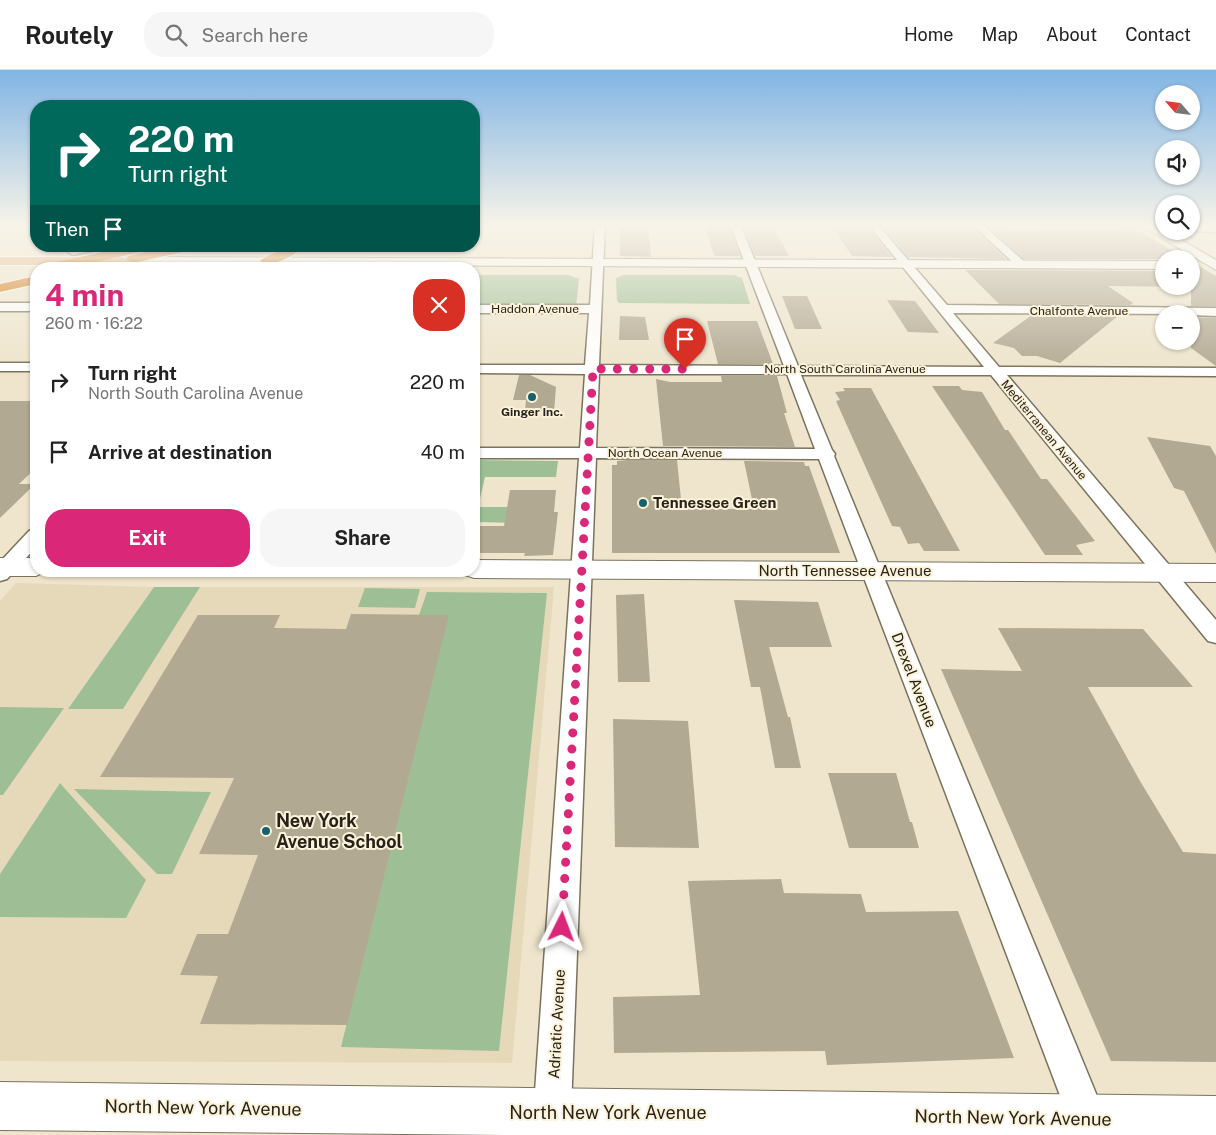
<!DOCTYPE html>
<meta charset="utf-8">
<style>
:root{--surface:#fff;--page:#f6f6f6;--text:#222;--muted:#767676;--line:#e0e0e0;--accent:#db2777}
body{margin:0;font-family:"Public Sans",sans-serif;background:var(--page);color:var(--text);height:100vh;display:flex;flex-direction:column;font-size:19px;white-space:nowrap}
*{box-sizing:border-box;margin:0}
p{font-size:16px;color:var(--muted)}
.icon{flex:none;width:28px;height:28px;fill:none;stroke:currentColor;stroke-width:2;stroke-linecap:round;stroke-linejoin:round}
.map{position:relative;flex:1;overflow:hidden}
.sheet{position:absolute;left:30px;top:192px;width:450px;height:315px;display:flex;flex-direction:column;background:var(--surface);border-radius:20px;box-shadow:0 1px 4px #0004}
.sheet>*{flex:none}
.banner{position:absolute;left:30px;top:30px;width:450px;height:152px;border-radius:20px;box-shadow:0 1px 4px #0004;background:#00695c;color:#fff;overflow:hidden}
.needle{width:32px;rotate:298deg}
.buttons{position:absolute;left:1155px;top:15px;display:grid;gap:10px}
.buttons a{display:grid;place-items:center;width:45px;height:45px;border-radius:50%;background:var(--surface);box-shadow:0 1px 4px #0004;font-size:25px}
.pin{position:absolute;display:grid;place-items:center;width:42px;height:42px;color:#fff;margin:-51px -21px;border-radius:50% 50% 50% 0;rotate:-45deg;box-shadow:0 0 5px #0007}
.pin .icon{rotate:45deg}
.me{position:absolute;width:55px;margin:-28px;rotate:3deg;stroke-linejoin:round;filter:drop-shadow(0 0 4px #0008)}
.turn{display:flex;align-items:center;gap:18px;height:105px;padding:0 15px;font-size:22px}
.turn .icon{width:65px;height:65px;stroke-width:2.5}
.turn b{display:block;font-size:35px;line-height:42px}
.then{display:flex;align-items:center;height:48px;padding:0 15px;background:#0003;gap:10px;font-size:19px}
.round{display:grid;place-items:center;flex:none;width:52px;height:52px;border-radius:20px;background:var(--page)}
.head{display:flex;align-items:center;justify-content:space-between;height:85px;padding:0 15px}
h1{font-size:30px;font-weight:700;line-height:38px;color:var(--accent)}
.action{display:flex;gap:10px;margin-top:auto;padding:10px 15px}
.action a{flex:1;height:58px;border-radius:20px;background:var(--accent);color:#fff;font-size:20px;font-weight:700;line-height:58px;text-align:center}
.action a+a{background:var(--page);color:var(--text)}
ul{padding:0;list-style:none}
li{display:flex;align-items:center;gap:15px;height:70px;padding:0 15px}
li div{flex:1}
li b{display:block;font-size:19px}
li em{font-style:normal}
header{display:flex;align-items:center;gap:30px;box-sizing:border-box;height:70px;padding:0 25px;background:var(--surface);border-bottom:1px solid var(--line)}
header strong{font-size:24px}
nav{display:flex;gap:28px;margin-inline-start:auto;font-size:18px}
.search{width:350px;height:45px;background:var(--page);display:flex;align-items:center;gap:12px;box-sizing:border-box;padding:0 18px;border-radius:20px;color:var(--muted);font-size:19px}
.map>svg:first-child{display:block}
.built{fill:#e5d9b9}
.green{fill:#9ebf95}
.building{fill:#b2a992}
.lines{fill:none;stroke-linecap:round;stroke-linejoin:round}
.street-casing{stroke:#7a725c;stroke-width:3}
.secondary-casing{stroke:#7a725c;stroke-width:2}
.primary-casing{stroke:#fff;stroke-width:2}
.highway-casing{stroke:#fff;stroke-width:2}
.street{fill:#fff;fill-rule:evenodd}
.secondary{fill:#fff;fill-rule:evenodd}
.primary{fill:#e3a96c;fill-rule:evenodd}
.highway{fill:#d1700a;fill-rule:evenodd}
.route{stroke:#db2777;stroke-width:9;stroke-dasharray:0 16.2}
.poi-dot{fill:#15626c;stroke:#fcf2d9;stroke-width:2}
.labels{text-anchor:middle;stroke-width:4;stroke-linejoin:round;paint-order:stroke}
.far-street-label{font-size:12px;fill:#27231a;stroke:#fcf2d9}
.far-poi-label{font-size:12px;font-weight:bold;fill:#27231a;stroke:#fcf2d9}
.poi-label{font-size:15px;font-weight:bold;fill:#27231a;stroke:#fcf2d9;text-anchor:start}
.street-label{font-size:15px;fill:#27231a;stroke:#fcf2d9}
.near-poi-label{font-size:18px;font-weight:bold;fill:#27231a;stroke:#fcf2d9;text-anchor:start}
.near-street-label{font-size:18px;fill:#27231a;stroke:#fcf2d9}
</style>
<header>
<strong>Routely</strong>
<div class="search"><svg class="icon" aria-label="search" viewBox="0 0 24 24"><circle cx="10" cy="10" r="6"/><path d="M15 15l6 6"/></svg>Search here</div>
<nav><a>Home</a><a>Map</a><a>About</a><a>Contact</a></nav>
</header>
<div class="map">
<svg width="1216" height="1065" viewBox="0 0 1216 1065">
<rect width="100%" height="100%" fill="#eee5cc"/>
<path class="built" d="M 16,513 L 154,517 L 554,517 L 512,993 L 0,991 L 0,531 Z"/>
<path class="green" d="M 474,205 L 568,205 L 579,209 L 576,237 L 474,236 Z
M 624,205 L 734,205 L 742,208 L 750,234 L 619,233 L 617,230 L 616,208 Z
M 474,390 L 558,391 L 556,407 L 485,407 L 478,437 L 529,437 L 527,453 L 474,452 Z
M 154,517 L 200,517 L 123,639 L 68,639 Z
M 365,518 L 420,519 L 415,538 L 358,537 Z
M 427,522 L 547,523 L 499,981 L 341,977 L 448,545 L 419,545 Z
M 0,637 L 64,638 L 3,725 L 0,725 Z
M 60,713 L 146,810 L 126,848 L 0,847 L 0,804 Z
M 74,719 L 211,722 L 172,804 L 157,804 Z"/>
<path class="building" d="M 620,154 L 648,154 L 651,187 L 620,186 Z
M 705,154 L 728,154 L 740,186 L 714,186 Z
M 742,154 L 772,154 L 789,186 L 755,186 Z
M 830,154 L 866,154 L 892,187 L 852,186 Z
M 880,154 L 970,154 L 1006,189 L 908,187 Z
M 985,154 L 1003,154 L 1011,161 L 1133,158 L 1187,189 L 1024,189 Z
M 1191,191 L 1216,206 L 1216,236 L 1191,236 L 1191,217 L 1108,216 L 1133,233 L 1130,235 L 999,234 L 965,200 L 1164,201 L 1164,216 L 1191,216 Z
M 782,226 L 807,226 L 822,259 L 795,259 Z
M 887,230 L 915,231 L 939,263 L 908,262 Z
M 1032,245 L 1118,246 L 1060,293 L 1037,286 L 1022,286 L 1014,278 L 993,273 Z
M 620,246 L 645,247 L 649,270 L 619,270 Z
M 1191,247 L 1216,248 L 1216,296 L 1191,278 Z
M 707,251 L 757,251 L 773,294 L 718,294 Z
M 519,305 L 530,305 L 556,317 L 554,342 L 525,342 L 526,330 L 513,330 Z
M 721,306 L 777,306 L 787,343 L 784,343 L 795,377 L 663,376 L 656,309 L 670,312 L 722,312 Z
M 932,316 L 959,316 L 962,320 L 982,322 L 1005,360 L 1008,360 L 1041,409 L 1047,409 L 1095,471 L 1076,475 L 1083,485 L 1045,485 Z
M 843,318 L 871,318 L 960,481 L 924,481 L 919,473 L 908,474 L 900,457 L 892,456 L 836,331 L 840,330 L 835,322 L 845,321 Z
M 0,331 L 36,331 L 36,398 L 19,414 L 35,414 L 0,448 Z
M 1147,367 L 1210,376 L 1216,386 L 1216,484 L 1184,421 L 1174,418 Z
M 627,390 L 677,390 L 682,439 L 754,439 L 744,391 L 804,392 L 805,396 L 809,396 L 840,483 L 612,483 L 612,395 L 617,395 L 617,391 Z
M 510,420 L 556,420 L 554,442 L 558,442 L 553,485 L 524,486 L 525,483 L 474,483 L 474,456 L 504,456 Z
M 644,524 L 650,612 L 618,612 L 616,525 Z
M 734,530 L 818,532 L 832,577 L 769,577 L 788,647 L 790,647 L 801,698 L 775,698 L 760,617 L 751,617 Z
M 351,544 L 449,545 L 347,955 L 200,954 L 218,906 L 180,905 L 197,864 L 228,864 L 258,785 L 199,784 L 234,708 L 100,707 L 198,545 L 280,545 L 274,558 L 346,559 Z
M 998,558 L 1143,559 L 1193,617 L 1088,617 L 1140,711 L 1183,782 L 1216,784 L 1216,992 L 1111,991 L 941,599 L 1022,601 Z
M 613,649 L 688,651 L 699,778 L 615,777 Z
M 828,703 L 896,703 L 910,752 L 912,752 L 919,778 L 849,778 Z
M 781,809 L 784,823 L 861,824 L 866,842 L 958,841 L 1014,988 L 827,995 L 825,981 L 614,983 L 613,927 L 700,925 L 688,811 Z"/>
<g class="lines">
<defs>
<path id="street" d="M 595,154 L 605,154 L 599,295 L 784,296 L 730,154 L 740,154 L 798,296 L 984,297 L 868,154 L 877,154 L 947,235 L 1216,238 L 1216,246 L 1191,245 L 1191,244 L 953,243 L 999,297 L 1216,298 L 1216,306 L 1007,305 L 1216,550 L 1216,573 L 1208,571 L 991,305 L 801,305 L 832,380 L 835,384 L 834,386 L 1113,1065 L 1075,1065 L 819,389 L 596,388 L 570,1065 L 532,1065 L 579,388 L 474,388 L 474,378 L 580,378 L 585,304 L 474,303 L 474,295 L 585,295 L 589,243 L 474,243 L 474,235 L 590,235 ZM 599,304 L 787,304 L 815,379 L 596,378 Z
M 972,154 L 982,154 L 1026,193 L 1027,195 L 1026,197 L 1018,197 Z
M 1191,156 L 1216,156 L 1216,162 L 1188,161 L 1191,161 Z
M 86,176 L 107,176 L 106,178 L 73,185 L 68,182 L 69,180 Z
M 0,233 L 36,233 L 36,241 L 0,241 Z
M 0,293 L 36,293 L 36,301 L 0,301 Z
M 36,459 L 36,477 L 7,509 L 0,511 L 0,492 L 29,461 Z"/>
<path id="secondary" d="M 1138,154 L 1154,154 L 1216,190 L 1216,200 Z
M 124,187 L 1164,191 L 1164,199 L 119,194 L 117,191 L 119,188 Z
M 0,488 L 36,488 L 36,501 L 46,501 L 36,506 L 0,506 Z
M 474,490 L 1216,494 L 1216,512 L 474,508 L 465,505 L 462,501 L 474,501 Z
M 0,1012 L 1216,1026 L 1216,1065 L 506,1065 L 0,1060 Z"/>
<path id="primary" d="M 0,187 L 124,187 L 131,191 L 124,195 L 0,195 Z"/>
<path id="highway" d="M 130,176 L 156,176 L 150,180 L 64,199 L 37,199 L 44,195 Z
M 173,176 L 198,176 L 197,179 L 133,193 L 126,189 L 128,186 Z
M 286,176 L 300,176 L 300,179 C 292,188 278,192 267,195 L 260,191 C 267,184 279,183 286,176 Z
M 36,206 L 36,214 L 0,222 L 0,214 Z"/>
</defs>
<use href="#street" class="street-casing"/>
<use href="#secondary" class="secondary-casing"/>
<use href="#primary" class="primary-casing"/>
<use href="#highway" class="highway-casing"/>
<use href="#street" class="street"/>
<use href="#secondary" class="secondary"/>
<use href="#primary" class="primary"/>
<use href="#highway" class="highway"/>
</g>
<linearGradient id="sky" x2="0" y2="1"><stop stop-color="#81b5e4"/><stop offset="0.51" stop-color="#f7f3e8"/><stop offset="1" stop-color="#f7f3e8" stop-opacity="0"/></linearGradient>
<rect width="1216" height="304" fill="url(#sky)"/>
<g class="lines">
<path class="route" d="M 562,857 L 593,299 L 685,299"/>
</g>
<g class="poi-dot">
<circle cx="532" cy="327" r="5"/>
<circle cx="643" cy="433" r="5"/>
<circle cx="266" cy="761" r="5"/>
</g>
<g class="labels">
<g class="far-street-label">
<text x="535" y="243">Haddon Avenue</text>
<text x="1079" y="245">Chalfonte Avenue</text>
<text x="845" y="303">North South Carolina Avenue</text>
<text transform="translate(1044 360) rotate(50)" y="4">Mediterranean Avenue</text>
<text x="665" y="387">North Ocean Avenue</text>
</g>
<g class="far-poi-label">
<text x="532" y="346">Ginger Inc.</text>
</g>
<g class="poi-label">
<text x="653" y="438">Tennessee Green</text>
</g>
<g class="street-label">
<text x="845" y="506">North Tennessee Avenue</text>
<text transform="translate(914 610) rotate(69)" y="5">Drexel Avenue</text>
<text transform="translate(557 954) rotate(-87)" y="5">Adriatic Avenue</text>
</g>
<g class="near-poi-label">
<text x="276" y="757">New York<tspan x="276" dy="21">Avenue School</tspan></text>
</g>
<g class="near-street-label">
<text transform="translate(203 1038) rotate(1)" y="6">North New York Avenue</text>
<text x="608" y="1049">North New York Avenue</text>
<text transform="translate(1013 1048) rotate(1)" y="6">North New York Avenue</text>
</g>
</g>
</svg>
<div class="buttons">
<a><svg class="needle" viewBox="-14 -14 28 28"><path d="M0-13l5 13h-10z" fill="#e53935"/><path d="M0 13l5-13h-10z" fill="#767676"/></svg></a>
<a><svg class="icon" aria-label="sound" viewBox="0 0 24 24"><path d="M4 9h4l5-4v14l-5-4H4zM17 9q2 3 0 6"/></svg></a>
<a><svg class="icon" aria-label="search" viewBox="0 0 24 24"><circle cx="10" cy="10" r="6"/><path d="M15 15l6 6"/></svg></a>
<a>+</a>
<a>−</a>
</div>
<div class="pin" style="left:685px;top:299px;background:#d93025"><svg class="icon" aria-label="arrive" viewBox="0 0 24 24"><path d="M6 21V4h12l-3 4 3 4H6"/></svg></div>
<svg class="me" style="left:562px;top:857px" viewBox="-20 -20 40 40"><path d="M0-17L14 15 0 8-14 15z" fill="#db2777" stroke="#fff" stroke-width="4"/></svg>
<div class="banner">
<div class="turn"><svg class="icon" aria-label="right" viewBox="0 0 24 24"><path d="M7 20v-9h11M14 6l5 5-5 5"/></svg><div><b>220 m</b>Turn right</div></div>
<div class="then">Then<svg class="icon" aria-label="arrive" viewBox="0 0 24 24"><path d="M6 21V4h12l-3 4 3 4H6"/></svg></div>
</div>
<section class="sheet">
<div class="head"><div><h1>4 min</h1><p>260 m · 16:22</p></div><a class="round" style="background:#d93025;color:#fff"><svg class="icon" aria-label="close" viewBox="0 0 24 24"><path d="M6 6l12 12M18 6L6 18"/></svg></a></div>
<ul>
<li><svg class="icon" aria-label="right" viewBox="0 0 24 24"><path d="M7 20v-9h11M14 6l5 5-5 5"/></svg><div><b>Turn right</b><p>North South Carolina Avenue</p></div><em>220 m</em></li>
<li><svg class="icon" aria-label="arrive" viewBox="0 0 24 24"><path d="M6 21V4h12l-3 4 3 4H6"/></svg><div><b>Arrive at destination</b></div><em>40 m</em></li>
</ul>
<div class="action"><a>Exit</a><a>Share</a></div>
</section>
</div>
